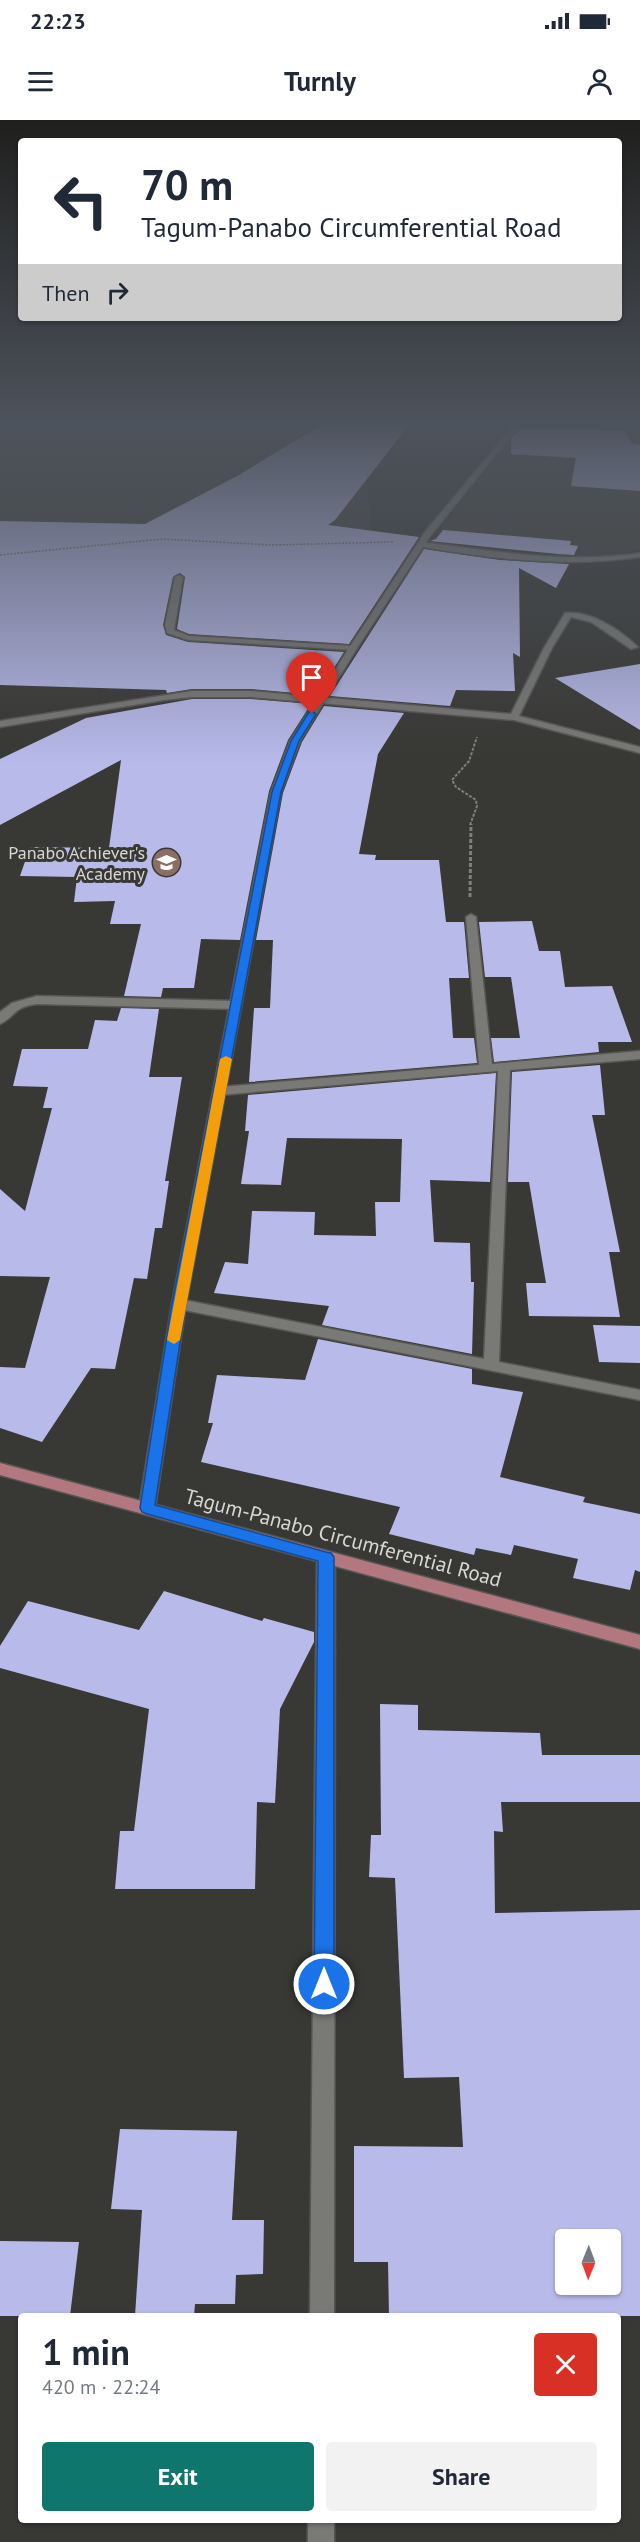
<!DOCTYPE html>
<meta charset="utf-8">
<style>
:root{--surface:#fff;--page:#f2f2f3;--text:#1f2937;--muted:#747a83;--accent:#0f766e}
body{margin:0;font-family:"PT Sans",sans-serif;background:var(--page);color:var(--text);height:100vh;display:flex;flex-direction:column;font-size:22px;white-space:nowrap}
*{box-sizing:border-box;margin:0}
p{font-size:20px;color:var(--muted)}
.icon{flex:none;width:33px;height:33px;fill:none;stroke:currentColor;stroke-width:2;stroke-linecap:round;stroke-linejoin:round}
.map{position:relative;flex:1;overflow:hidden}
.sheet{position:absolute;left:18px;top:2193px;width:603px;height:210px;display:flex;flex-direction:column;background:var(--surface);border-radius:6px;box-shadow:0 2px 4px #0004}
.sheet>*{flex:none}
.banner{position:absolute;left:18px;top:18px;width:604px;height:183px;border-radius:6px;box-shadow:0 2px 4px #0004;background:#fff;color:var(--text);overflow:hidden}
.needle{width:39px;rotate:181deg}
.tools{position:absolute;left:555px;top:2109px;display:grid;gap:12px}
.tools a{display:grid;place-items:center;width:66px;height:66px;border-radius:6px;background:var(--surface);box-shadow:0 2px 4px #0004;font-size:30px}
.pin{position:absolute;display:grid;place-items:center;width:51px;height:51px;color:#fff;margin:-62px -26px;border-radius:50% 50% 50% 0;rotate:-45deg;box-shadow:0 0 6px #0007}
.pin .icon{rotate:45deg}
.me{position:absolute;width:66px;margin:-33px;rotate:0deg;stroke-linejoin:round;filter:drop-shadow(0 0 4px #0008)}
.turn{display:flex;align-items:center;gap:21px;height:126px;padding:0 24px;font-size:27px}
.turn .icon{width:78px;height:78px;stroke-width:2.5}
.turn b{display:block;font-size:42px;line-height:51px}
.then{display:flex;align-items:center;height:57px;padding:0 24px;background:#0003;gap:12px;font-size:22px}
.round{display:grid;place-items:center;flex:none;width:63px;height:63px;border-radius:6px;background:var(--page)}
.head{display:flex;align-items:center;justify-content:space-between;height:102px;padding:0 24px}
h1{font-size:36px;font-weight:600;line-height:45px}
.cta{display:flex;gap:12px;margin-top:auto;padding:12px 24px}
.cta a{flex:1;height:69px;border-radius:6px;background:var(--accent);color:#fff;font-size:24px;font-weight:600;line-height:69px;text-align:center}
.cta a+a{background:var(--page);color:var(--text)}
.status{display:flex;justify-content:space-between;align-items:center;height:42px;padding:0 30px;background:var(--surface);direction:ltr}
.status svg{height:16px;fill:currentColor}
header{display:flex;justify-content:space-between;align-items:center;height:78px;padding:0 24px;background:var(--surface);font-size:27px;font-weight:600}
.map>svg:first-child{display:block}
.built{fill:#434238}
.building{fill:#b8baea;fill-rule:evenodd}
.lines{fill:none;stroke-linecap:round;stroke-linejoin:round}
.service-casing{stroke:#565653;stroke-width:3}
.minor-casing{stroke:#565653;stroke-width:3}
.tertiary-casing{stroke:#565653;stroke-width:3}
.primary-casing{stroke:#565653;stroke-width:3}
.path-far2{stroke:#7f7f7b;stroke-width:1.5;stroke-dasharray:2 1.5;stroke-linecap:butt}
.path-far1{stroke:#7f7f7b;stroke-width:2;stroke-dasharray:3 1.5;stroke-linecap:butt}
.path{stroke:#7f7f7b;stroke-width:3;stroke-dasharray:4 2;stroke-linecap:butt}
.service{fill:#797975;fill-rule:evenodd}
.minor{fill:#797975;fill-rule:evenodd}
.tertiary{fill:#797975;fill-rule:evenodd}
.primary{fill:#b3787f;fill-rule:evenodd}
.route{fill:#1a73e8;stroke:#114b97;stroke-width:1.5}
.slow{fill:#f59e0b}
.labels{text-anchor:middle;stroke-width:6;stroke-linejoin:round;paint-order:stroke}
.far-poi-label{font-size:18px;fill:#d7d7d4;stroke:#383834;text-anchor:end}
.street-label{font-size:21px;fill:#d7d7d4;stroke:#383834}
</style>
<div class="status"><b>22:23</b><svg viewBox="0 0 49 12"><path d="M0 12V9h3v3zM5 12V6h3v6zM10 12V3h3v9zM15 12V0h3v12zM26 1h20v11H26zM47 4h2v5h-2z"/></svg></div>
<header><svg class="icon" aria-label="menu" viewBox="0 0 24 24"><path d="M4 6h16M4 12h16M4 18h16"/></svg>Turnly<svg class="icon" aria-label="person" viewBox="0 0 24 24"><circle cx="12" cy="8" r="4"/><path d="M4 21q1-7 8-7t8 7"/></svg></header>
<div class="map">
<svg width="640" height="2422" viewBox="0 0 640 2422">
<rect width="100%" height="100%" fill="#383834"/>
<path class="built" d="M 0,305 L 305,305 L 305,313 L 363,313 L 372,422 L 0,433 Z
M 548,305 L 640,305 L 640,430 L 588,439 L 431,421 L 514,315 L 522,307 Z"/>
<path class="building" d="M 321,305 L 409,305 L 335,400 L 328,405 L 419,417 L 349,524 L 189,514 L 177,509 L 185,457 L 180,453 L 173,457 L 163,505 L 166,515 L 188,522 L 344,532 L 317,575 L 251,569 L 192,569 L 167,573 L 166,570 L 0,565 L 0,401 L 145,404 L 239,355 Z
M 520,309 L 624,310 L 632,324 L 640,325 L 640,371 L 571,366 L 576,338 L 511,334 L 511,319 Z
M 443,410 L 571,421 L 570,425 L 578,426 L 574,435 L 558,434 L 430,421 L 436,419 Z
M 424,429 L 500,440 L 569,444 L 556,468 L 519,448 L 520,537 L 513,533 L 515,571 L 456,570 L 450,586 L 330,576 Z
M 640,544 L 640,610 L 555,558 Z
M 192,579 L 251,579 L 311,584 L 288,620 L 269,671 L 240,820 L 201,819 L 194,868 L 163,868 L 161,877 L 124,876 L 141,804 L 110,804 L 115,781 L 74,782 L 77,757 L 20,756 L 30,727 L 109,728 L 121,640 L 0,705 L 0,639 L 86,598 Z
M 324,586 L 404,593 L 378,634 L 359,734 L 376,735 L 375,740 L 439,740 L 446,802 L 464,802 L 469,858 L 449,858 L 453,918 L 474,918 L 477,943 L 249,962 L 254,888 L 270,888 L 273,820 L 256,820 L 283,673 L 302,622 Z
M 532,801 L 539,831 L 560,831 L 565,867 L 612,866 L 632,922 L 598,922 L 599,932 L 494,942 L 491,918 L 520,918 L 511,857 L 485,857 L 479,802 Z
M 121,888 L 159,889 L 149,957 L 182,957 L 165,1061 L 169,1061 L 162,1108 L 155,1108 L 147,1159 L 134,1158 L 115,1249 L 91,1248 L 42,1322 L 0,1308 L 0,1247 L 25,1248 L 50,1157 L 0,1156 L 0,1069 L 25,1091 L 52,988 L 43,988 L 48,967 L 13,966 L 22,929 L 88,929 L 95,900 L 117,901 Z
M 600,945 L 605,995 L 592,995 L 620,1132 L 609,1132 L 620,1197 L 529,1196 L 526,1163 L 546,1163 L 529,1062 L 508,1062 L 512,952 Z
M 496,953 L 490,1062 L 430,1060 L 434,1122 L 470,1123 L 471,1162 L 474,1162 L 472,1234 L 322,1205 L 329,1186 L 214,1173 L 225,1142 L 248,1144 L 252,1091 L 315,1092 L 314,1115 L 376,1116 L 375,1082 L 400,1082 L 402,1019 L 287,1018 L 281,1065 L 241,1064 L 249,1011 L 245,1011 L 248,975 Z
M 593,1205 L 640,1206 L 640,1243 L 599,1242 Z
M 318,1219 L 472,1249 L 472,1264 L 523,1272 L 500,1357 L 585,1377 L 583,1382 L 640,1394 L 640,1452 L 635,1450 L 630,1470 L 573,1458 L 578,1439 L 514,1425 L 511,1435 L 476,1428 L 474,1435 L 389,1414 L 400,1387 L 201,1342 L 213,1303 L 208,1303 L 217,1255 L 305,1260 Z
M 164,1471 L 262,1501 L 264,1498 L 314,1512 L 314,1522 L 280,1589 L 275,1683 L 257,1682 L 255,1769 L 115,1769 L 120,1711 L 134,1711 L 149,1589 L 0,1548 L 0,1526 L 28,1481 L 139,1510 Z
M 380,1584 L 418,1585 L 418,1610 L 540,1613 L 542,1635 L 640,1635 L 640,1682 L 501,1682 L 503,1712 L 494,1711 L 495,1793 L 640,1790 L 640,2196 L 389,2196 L 388,2142 L 354,2142 L 354,2026 L 463,2027 L 459,1957 L 404,1958 L 395,1758 L 369,1757 L 371,1715 L 381,1715 ZM 566,2120 L 610,2120 L 610,2164 L 566,2164 Z
M 120,2009 L 237,2011 L 232,2100 L 264,2100 L 263,2154 L 236,2155 L 235,2184 L 195,2184 L 194,2196 L 135,2196 L 142,2090 L 111,2089 Z
M 0,2121 L 79,2122 L 70,2196 L 0,2196 Z"/>
<g class="lines">
<defs>
<path id="service" d="M 0,305 L 5,305 L 0,308 Z"/>
<path id="minor" d="M 421,422 C 494,431 566,444 640,433 L 640,437 C 568,448 489,439 418,426 Z
M 179,455 L 183,457 L 174,510 L 189,516 L 353,526 L 357,528 L 353,530 L 188,520 L 167,513 L 165,505 L 175,457 Z
M 565,493 C 591,490 620,510 638,527 L 631,529 L 591,502 L 571,497 L 552,528 L 519,596 L 640,627 L 640,633 L 514,600 L 251,577 L 192,577 L 164,580 L 0,607 L 0,601 L 192,571 L 251,571 L 511,594 L 544,528 Z
M 471,794 L 476,797 L 492,944 L 640,931 L 640,939 L 510,950 L 499,1242 L 640,1270 L 640,1280 L 179,1189 L 172,1184 L 179,1179 L 484,1239 L 498,951 L 220,975 L 214,971 L 220,967 L 479,945 L 466,797 Z
M 37,876 L 235,881 L 241,885 L 235,889 L 37,884 C 13,887 15,897 0,904 L 0,892 L 12,883 Z
M 326,1431 L 332,1433 L 335,1437 L 334,2196 L 310,2196 L 317,1437 L 320,1433 Z
M 308,2400 L 334,2400 L 334,2422 L 308,2422 Z"/>
<path id="tertiary" d="M 514,305 L 520,305 L 431,415 L 357,528 L 300,621 L 281,672 L 186,1184 L 155,1388 L 153,1392 L 141,1392 L 139,1388 L 172,1184 L 271,672 L 290,621 L 349,528 L 425,412 Z"/>
<path id="primary" d="M 0,1343 L 640,1515 L 640,1529 L 0,1355 Z"/>
</defs>
<use href="#service" class="service-casing"/>
<use href="#minor" class="minor-casing"/>
<use href="#tertiary" class="tertiary-casing"/>
<use href="#primary" class="primary-casing"/>
<path class="path-far2" d="M 0,435 L 162,419 L 270,425 L 394,422"/>
<path class="path-far1" d="M 470,705 L 477,686 L 476,680 L 456,667 L 452,660 L 469,641 L 477,617"/>
<path class="path" d="M 470,777 L 471,704"/>
<use href="#service" class="service"/>
<use href="#minor" class="minor"/>
<use href="#tertiary" class="tertiary"/>
<use href="#primary" class="primary"/>
</g>
<linearGradient id="sky" x2="0" y2="1"><stop stop-color="#1f1f1d"/><stop offset="0.47" stop-color="#4d535c"/><stop offset="1" stop-color="#4d535c" stop-opacity="0"/></linearGradient>
<rect width="640" height="644" fill="url(#sky)"/>
<path class="route" d="M 312,591 L 316,594 L 299,621 L 281,672 L 186,1184 L 155,1385 L 326,1432 L 331,1433 L 334,1437 L 334,1864 L 331,1871 L 324,1873 L 317,1871 L 314,1864 L 318,1441 L 147,1394 L 142,1392 L 140,1388 L 172,1184 L 272,672 L 291,621 L 309,592 Z"/>
<path class="slow" d="M 226,936 L 232,939 L 180,1220 L 174,1224 L 167,1220 L 220,939 Z"/>
<defs>
<symbol id="school-disc" viewBox="-11 -11 22 22"><circle r="9.5" fill="#8d6e63" stroke="#383834"/><path d="M0-5L7-2L0 1L-7-2ZM-4 1L0 2.5L4 1V4Q0 6-4 4Z" fill="#fff"/></symbol>
</defs>
<g fill-rule="evenodd">
<use href="#school-disc" x="150" y="726" width="33" height="33"/>
</g>
<g class="labels">
<g class="far-poi-label">
<text x="145" y="739">Panabo Achiever's<tspan x="145" dy="21">Academy</tspan></text>
</g>
<g class="street-label">
<text transform="translate(343 1418) rotate(15)" y="7">Tagum-Panabo Circumferential Road</text>
</g>
</g>
</svg>
<div class="tools">
<a><svg class="needle" viewBox="-14 -14 28 28"><path d="M0-13l5 13h-10z" fill="#e53935"/><path d="M0 13l5-13h-10z" fill="#747a83"/></svg></a>
</div>
<div class="pin" style="left:312px;top:594px;background:#d93025"><svg class="icon" aria-label="arrive" viewBox="0 0 24 24"><path d="M6 21V4h12l-3 4 3 4H6"/></svg></div>
<svg class="me" style="left:324px;top:1864px" viewBox="-20 -20 40 40"><circle r="17" fill="#1a73e8" stroke="#fff" stroke-width="3"/><path d="M0-11L8 9 0 5-8 9z" fill="#fff"/></svg>
<div class="banner">
<div class="turn"><svg class="icon" aria-label="left" viewBox="0 0 24 24"><path d="M17 20v-9H6M10 6l-5 5 5 5"/></svg><div><b>70 m</b>Tagum-Panabo Circumferential Road</div></div>
<div class="then">Then<svg class="icon" aria-label="right" viewBox="0 0 24 24"><path d="M7 20v-9h11M14 6l5 5-5 5"/></svg></div>
</div>
<section class="sheet">
<div class="head"><div><h1>1 min</h1><p>420 m · 22:24</p></div><a class="round" style="background:#d93025;color:#fff"><svg class="icon" aria-label="close" viewBox="0 0 24 24"><path d="M6 6l12 12M18 6L6 18"/></svg></a></div>
<div class="cta"><a>Exit</a><a>Share</a></div>
</section>
</div>
